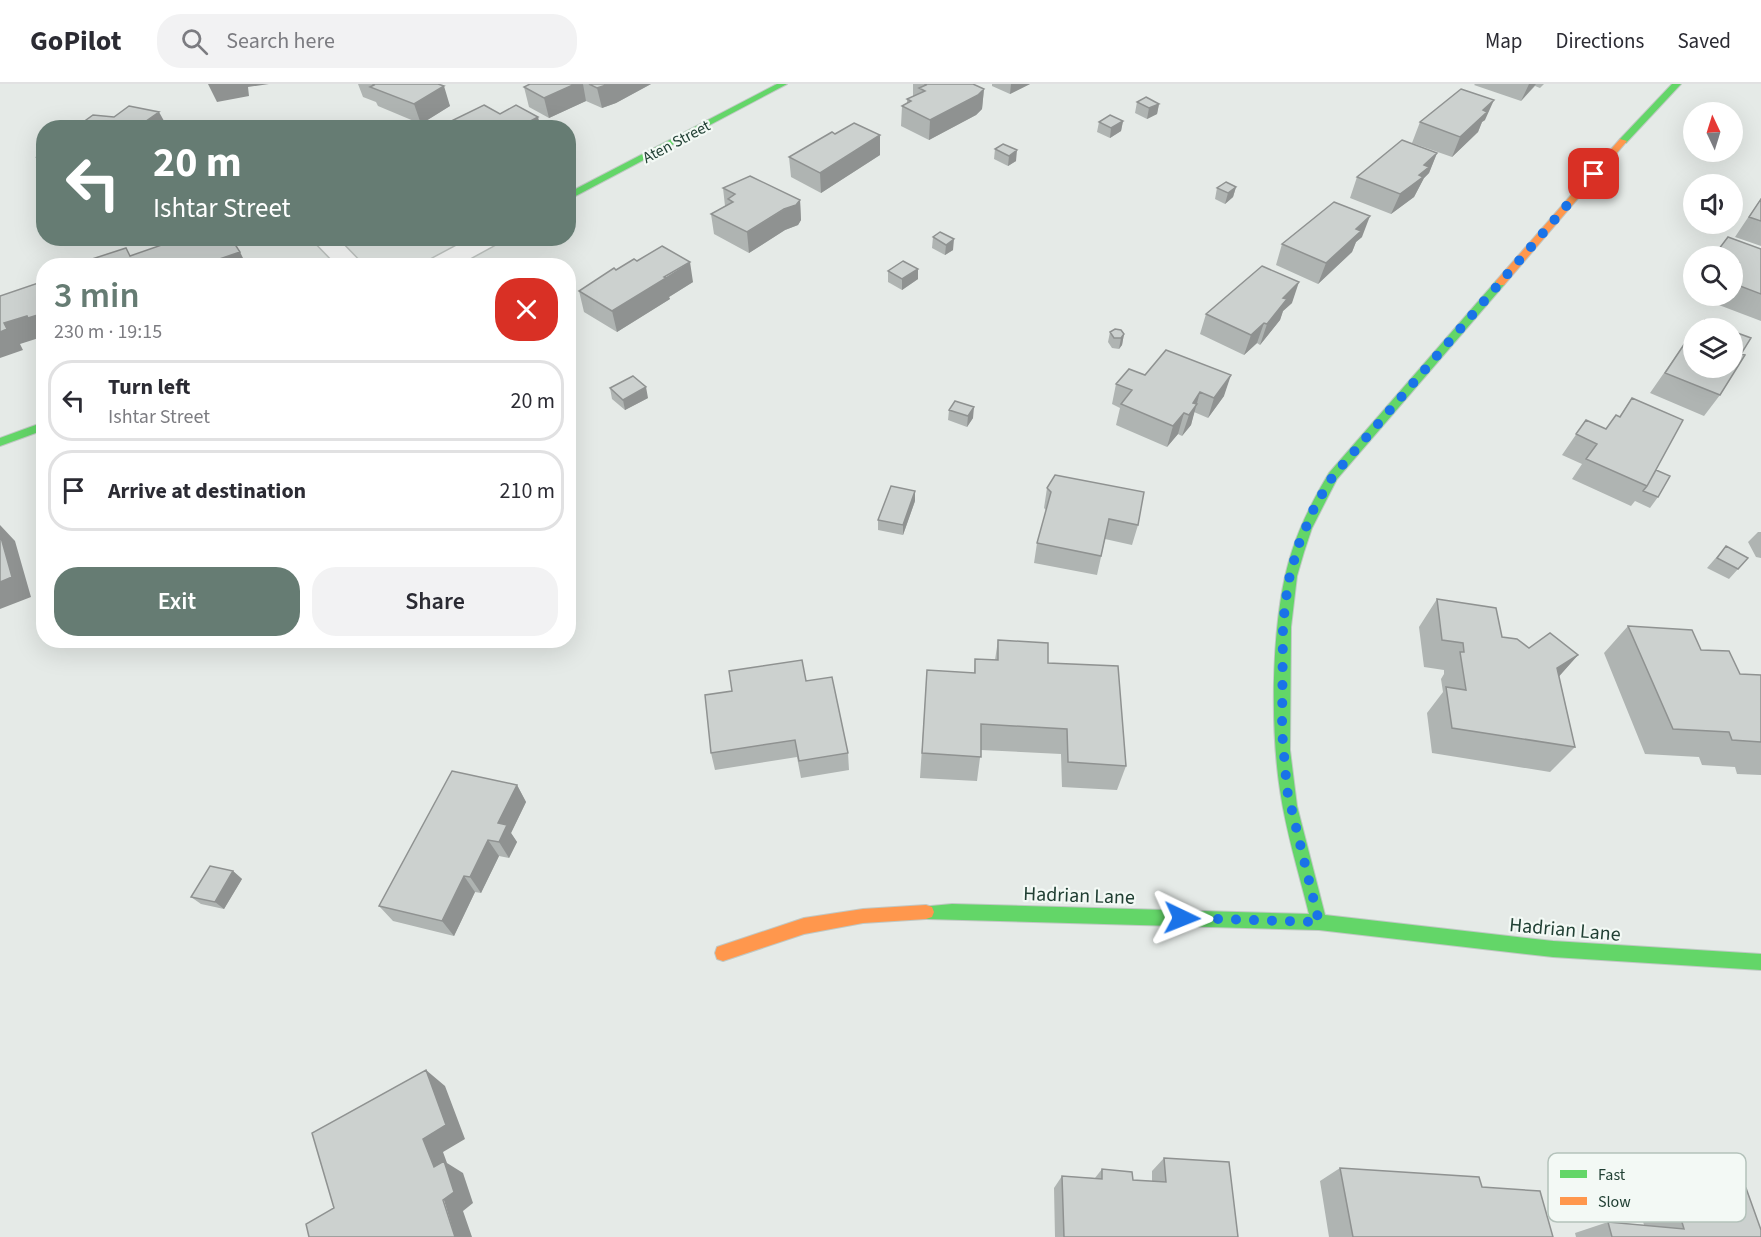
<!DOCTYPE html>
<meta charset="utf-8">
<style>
:root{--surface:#fff;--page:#f2f2f3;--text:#2b2b33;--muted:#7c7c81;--line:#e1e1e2;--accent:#667c73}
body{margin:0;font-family:"Source Sans 3",sans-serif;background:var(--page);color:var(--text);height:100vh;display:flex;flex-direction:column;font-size:22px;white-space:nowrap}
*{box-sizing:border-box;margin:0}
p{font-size:20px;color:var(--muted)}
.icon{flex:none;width:33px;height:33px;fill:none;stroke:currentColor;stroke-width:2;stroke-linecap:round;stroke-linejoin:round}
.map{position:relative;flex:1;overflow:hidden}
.panel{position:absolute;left:36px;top:174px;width:540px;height:390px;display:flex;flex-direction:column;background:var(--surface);border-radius:24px;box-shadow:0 6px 24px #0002}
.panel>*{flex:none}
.hud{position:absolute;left:36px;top:36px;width:540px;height:126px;border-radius:24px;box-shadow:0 6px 24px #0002;background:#667c73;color:#fff;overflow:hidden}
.needle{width:39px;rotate:356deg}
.controls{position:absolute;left:1683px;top:18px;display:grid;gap:12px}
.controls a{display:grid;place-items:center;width:60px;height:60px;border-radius:50%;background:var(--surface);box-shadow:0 6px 24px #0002;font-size:30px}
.pin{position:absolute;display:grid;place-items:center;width:51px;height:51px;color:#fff;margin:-26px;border-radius:12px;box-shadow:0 3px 9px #0006}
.me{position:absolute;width:66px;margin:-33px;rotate:92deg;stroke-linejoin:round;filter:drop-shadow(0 0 4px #0008)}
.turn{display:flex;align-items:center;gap:21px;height:126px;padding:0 18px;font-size:27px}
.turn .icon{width:78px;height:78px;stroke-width:2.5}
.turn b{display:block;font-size:42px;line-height:51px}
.round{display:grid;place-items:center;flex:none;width:63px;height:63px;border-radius:24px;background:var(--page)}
.head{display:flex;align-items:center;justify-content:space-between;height:102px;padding:0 18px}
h1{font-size:36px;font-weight:600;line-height:45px;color:var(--accent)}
.button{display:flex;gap:12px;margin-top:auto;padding:12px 18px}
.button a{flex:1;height:69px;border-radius:24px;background:var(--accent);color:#fff;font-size:24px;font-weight:600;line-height:69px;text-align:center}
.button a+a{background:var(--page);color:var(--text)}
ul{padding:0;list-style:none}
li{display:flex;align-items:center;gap:18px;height:81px;margin:0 12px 9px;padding:0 6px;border:3px solid var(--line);border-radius:24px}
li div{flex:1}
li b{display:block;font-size:22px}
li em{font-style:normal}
header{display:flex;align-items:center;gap:36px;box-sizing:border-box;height:84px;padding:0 30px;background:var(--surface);border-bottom:2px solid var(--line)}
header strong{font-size:28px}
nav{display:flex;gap:33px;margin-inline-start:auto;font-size:21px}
.search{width:420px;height:54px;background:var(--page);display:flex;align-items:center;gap:15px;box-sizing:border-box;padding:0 21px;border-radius:24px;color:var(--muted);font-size:22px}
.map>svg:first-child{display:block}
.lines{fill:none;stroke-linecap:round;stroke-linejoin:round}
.street-casing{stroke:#c2c7c4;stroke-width:3}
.fast-casing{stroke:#c0c8c4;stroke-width:2}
.slow-casing{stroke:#c0c8c4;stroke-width:2}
.street{fill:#fbfcfb;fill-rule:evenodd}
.fast{fill:#63d668;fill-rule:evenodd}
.slow{fill:#ff974d;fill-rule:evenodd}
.wall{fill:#afb4b2}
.shaded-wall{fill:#8f9291}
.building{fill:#ccd1cf;stroke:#8f9291;stroke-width:1.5}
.route{stroke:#1a73e8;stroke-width:10;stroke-dasharray:0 18}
.labels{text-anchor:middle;stroke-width:4.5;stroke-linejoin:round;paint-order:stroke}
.far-street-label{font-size:16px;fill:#214034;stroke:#f3f9f5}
.street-label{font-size:20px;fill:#214034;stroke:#f3f9f5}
.key{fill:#f3f9f5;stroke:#b4c2bb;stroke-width:1.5}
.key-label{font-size:16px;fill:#214034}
</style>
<header>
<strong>GoPilot</strong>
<div class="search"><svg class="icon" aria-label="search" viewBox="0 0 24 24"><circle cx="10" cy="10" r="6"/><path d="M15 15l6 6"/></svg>Search here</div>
<nav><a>Map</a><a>Directions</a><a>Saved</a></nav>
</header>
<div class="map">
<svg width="1761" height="1153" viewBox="0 0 1761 1153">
<rect width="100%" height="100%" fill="#e5eae7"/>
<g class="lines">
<defs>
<path id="street" d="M 311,154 L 337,154 L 364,182 L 338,182 Z
M 471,154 L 502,154 L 498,159 L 456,182 L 425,182 L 428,177 Z"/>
<path id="fast" d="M 777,0 L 787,0 L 568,116 L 568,109 Z
M 1672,0 L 1681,0 L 1626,59 L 1620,59 L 1620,55 Z
M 1500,196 L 1505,199 L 1504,201 L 1337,395 L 1312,444 L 1304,468 L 1297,492 L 1291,543 L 1290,666 L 1297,722 L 1325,831 L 1553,857 L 1761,870 L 1761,886 L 1553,873 L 1319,846 L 926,835 L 920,833 L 918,828 L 920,823 L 952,820 L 1309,830 C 1299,789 1286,748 1280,706 C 1270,641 1271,530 1292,467 C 1301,439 1314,414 1329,389 L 1496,197 Z
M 44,338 L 44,346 L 0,362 L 0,354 Z"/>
<path id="slow" d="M 1620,55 L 1627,57 L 1504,201 L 1496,201 L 1496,197 Z
M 926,821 L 932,823 L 934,828 L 932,833 L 926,835 L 863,839 L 804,850 L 723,877 L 717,875 L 715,869 L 717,863 L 804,834 L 863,825 Z"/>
</defs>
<use href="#street" class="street-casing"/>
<use href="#fast" class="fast-casing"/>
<use href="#slow" class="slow-casing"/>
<use href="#street" class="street"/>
<use href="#fast" class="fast"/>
<use href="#slow" class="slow"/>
</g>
<path class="wall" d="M 358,0 L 438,0 L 450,22 L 421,40 L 378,22 L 376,18 L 363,13 Z
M 530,0 L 651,0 L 616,19 L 602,24 L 586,17 L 549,34 L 529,23 L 524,3 Z
M 913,0 L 973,0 L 984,5 L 982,25 L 976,31 L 929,56 L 901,42 L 902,22 L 907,19 L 907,15 L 913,13 Z
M 992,0 L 1030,0 L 1010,10 L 992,2 Z
M 1475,0 L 1544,0 L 1540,4 L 1535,2 L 1521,17 L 1474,1 Z
M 1137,18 L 1159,20 L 1157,30 L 1147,35 L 1135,29 Z
M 1485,36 L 1482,38 L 1478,48 L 1452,73 L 1412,59 L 1420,38 Z
M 1123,37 L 1121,47 L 1110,54 L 1097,48 L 1099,38 Z
M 1003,60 L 1016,77 L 1008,82 L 994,75 L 995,65 Z
M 44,69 L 44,84 L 37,73 Z
M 1437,69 L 1429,89 L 1424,94 L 1414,113 L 1391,130 L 1350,114 L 1357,93 Z
M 880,71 L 821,109 L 791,93 L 789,73 Z
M 1236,103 L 1233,113 L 1225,120 L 1215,115 L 1217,104 Z
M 723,104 L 800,116 L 801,136 L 798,141 L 785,146 L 749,169 L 714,150 L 711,130 L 725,122 Z
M 1761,114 L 1761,162 L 1735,153 Z
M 940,148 L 953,166 L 945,171 L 932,164 L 933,153 Z
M 1362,153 L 1356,158 L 1352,168 L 1318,200 L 1276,181 L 1282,160 Z
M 1728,153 L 1761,165 L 1761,237 L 1711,218 L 1716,212 L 1732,212 L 1732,172 L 1714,172 Z
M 918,185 L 918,195 L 902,206 L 888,198 L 888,187 Z
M 616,186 L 693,198 L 669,213 L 670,215 L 617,248 L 584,228 L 579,207 Z
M 1292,219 L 1283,227 L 1280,236 L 1260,261 L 1257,259 L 1244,271 L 1200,250 L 1206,230 Z
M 1110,248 L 1124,250 L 1122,261 L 1119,265 L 1112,264 L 1108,258 Z
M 1691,250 L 1720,311 L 1704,332 L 1650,309 Z
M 1145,291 L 1224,312 L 1208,334 L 1194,328 L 1191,341 L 1182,352 L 1178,350 L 1167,363 L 1116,341 L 1120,324 L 1112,320 L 1116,300 Z
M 610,304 L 648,314 L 625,326 L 612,315 Z
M 1632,314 L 1656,386 L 1658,413 L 1650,424 L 1635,417 L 1631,422 L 1572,395 L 1582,380 L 1562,371 L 1586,336 L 1606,345 L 1616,331 L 1619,333 Z
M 949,326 L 973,334 L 967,343 L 948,336 Z
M 1047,404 L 1138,441 L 1132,461 L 1105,455 L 1097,491 L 1034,479 L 1037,459 L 1046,426 L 1044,424 Z
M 915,417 L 903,451 L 878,446 L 878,436 Z
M 1758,448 L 1761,448 L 1761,474 L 1756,473 L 1748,458 Z
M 1726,462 L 1738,485 L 1729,495 L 1707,484 Z
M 1437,515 L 1502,553 L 1529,564 L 1578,571 L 1559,592 L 1575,663 L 1550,688 L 1432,669 L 1427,629 L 1443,608 L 1441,595 L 1444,590 L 1444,586 L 1424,583 L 1419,543 Z
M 1628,542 L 1701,566 L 1740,590 L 1761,591 L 1761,691 L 1737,690 L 1735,683 L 1702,681 L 1699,673 L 1645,670 L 1604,569 Z
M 998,556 L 1048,579 L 1126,682 L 1117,706 L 1062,703 L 1061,670 L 981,666 L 977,697 L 920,694 L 927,586 L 974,589 L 975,575 L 995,576 Z
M 806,597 L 848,669 L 849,686 L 801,694 L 797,673 L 715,686 L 711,669 Z
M 517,701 L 526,718 L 511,749 L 517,758 L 509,774 L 499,772 L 481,809 L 475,808 L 454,852 L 393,837 L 379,822 Z
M 233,787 L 242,795 L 224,825 L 201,820 L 191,813 Z
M 1164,1074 L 1238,1153 L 1055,1153 L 1054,1104 L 1062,1092 L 1095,1094 L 1102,1085 L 1133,1096 L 1152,1097 L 1152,1087 Z
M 1340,1084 L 1482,1103 L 1553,1153 L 1329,1153 L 1320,1097 Z
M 1670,1098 L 1761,1153 L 1576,1153 L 1575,1149 L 1608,1138 L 1644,1141 L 1635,1110 Z"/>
<path class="shaded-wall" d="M 208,0 L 269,0 L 248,3 L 249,12 L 217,18 Z
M 575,0 L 583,0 L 586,17 L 549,34 L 544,14 Z
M 609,0 L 651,0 L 616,19 L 602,24 L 597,4 Z
M 1011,0 L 1030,0 L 1010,10 Z
M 1529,0 L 1536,0 L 1521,17 Z
M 444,2 L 450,22 L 421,40 L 414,20 Z
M 984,5 L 982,25 L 976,31 L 929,56 L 930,36 Z
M 1494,16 L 1485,36 L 1482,38 L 1478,48 L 1452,73 L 1460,53 L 1483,26 Z
M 1159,20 L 1157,30 L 1147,35 L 1149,24 Z
M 159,28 L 168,44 L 136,44 Z
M 538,33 L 541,44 L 521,44 L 521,42 Z
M 1123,37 L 1121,47 L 1110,54 L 1111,44 Z
M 880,51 L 880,71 L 821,109 L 820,89 Z
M 1017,66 L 1016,77 L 1008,82 L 1009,72 Z
M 1437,69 L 1429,89 L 1424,94 L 1414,113 L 1391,130 L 1400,110 L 1424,81 Z
M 1236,103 L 1233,113 L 1225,120 L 1228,109 Z
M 800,116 L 801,136 L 798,141 L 785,146 L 749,169 L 747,148 Z
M 1370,132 L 1362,153 L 1356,158 L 1352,168 L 1318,200 L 1326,179 L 1356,145 Z
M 954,155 L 953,166 L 945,171 L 946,161 Z
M 240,168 L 247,182 L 199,182 Z
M 690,178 L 693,198 L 669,213 L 670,215 L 617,248 L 612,227 Z
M 918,185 L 918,195 L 902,206 L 902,195 Z
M 1299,198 L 1292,219 L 1283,227 L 1280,236 L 1260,261 L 1267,240 L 1283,214 Z
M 44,229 L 44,255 L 42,253 L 20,260 L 23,266 L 0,274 L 0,248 L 4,239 L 27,232 Z
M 1264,239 L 1257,259 L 1244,271 L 1251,251 Z
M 1124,250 L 1122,261 L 1119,265 L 1121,254 Z
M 1231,291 L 1224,312 L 1208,334 L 1214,314 Z
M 646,303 L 648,314 L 625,326 L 623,316 Z
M 1200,308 L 1191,341 L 1182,352 L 1193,319 Z
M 974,323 L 973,334 L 967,343 L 968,332 Z
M 1184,329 L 1178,350 L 1167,363 L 1173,342 Z
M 915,407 L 915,417 L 903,451 L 903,441 Z
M 0,441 L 15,457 L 31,513 L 0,525 Z
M 1578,571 L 1555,597 L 1557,584 Z
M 517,701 L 526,718 L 511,749 L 517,758 L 509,774 L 499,758 L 498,739 Z
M 488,756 L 499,772 L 481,809 L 470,793 Z
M 233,787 L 242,795 L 224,825 L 215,818 Z
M 464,792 L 475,808 L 454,852 L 442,837 Z
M 426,986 L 445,1002 L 465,1055 L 443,1068 L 447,1079 L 463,1089 L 473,1119 L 463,1127 L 472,1153 L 455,1153 L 434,1083 L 423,1055 Z"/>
<path class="building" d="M 373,0 L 438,0 L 444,2 L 414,20 L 370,3 L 374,1 Z
M 530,0 L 575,0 L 544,14 L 524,3 Z
M 589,0 L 609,0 L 597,4 Z
M 925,0 L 973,0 L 984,5 L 978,11 L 930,36 L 902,22 L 911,17 L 907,15 L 925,7 L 919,4 L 926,1 Z
M 1461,5 L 1494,16 L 1483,26 L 1487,28 L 1460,53 L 1420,38 Z
M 1146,13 L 1159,20 L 1149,24 L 1137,18 Z
M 484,21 L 500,30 L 516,21 L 538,33 L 521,42 L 523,43 L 522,44 L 437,44 Z
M 129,22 L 159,28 L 136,44 L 75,44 L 93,31 L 114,33 Z
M 1110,31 L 1123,37 L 1111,44 L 1099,38 Z
M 854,39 L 880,51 L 820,89 L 789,73 L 832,48 L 835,50 Z
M 1402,56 L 1437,69 L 1424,81 L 1429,83 L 1419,91 L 1423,93 L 1400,110 L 1357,93 Z
M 1003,60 L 1017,66 L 1009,72 L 995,65 Z
M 44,69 L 44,75 L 37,73 Z
M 750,92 L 800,116 L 796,121 L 784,125 L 747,148 L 711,130 L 733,118 L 728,115 L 735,110 L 723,104 Z
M 1226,98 L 1236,103 L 1228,109 L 1217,104 Z
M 1761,115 L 1761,137 L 1749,133 Z
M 1334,118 L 1370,132 L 1356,145 L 1361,147 L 1326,179 L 1282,160 Z
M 940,148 L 954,155 L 946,161 L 933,153 Z
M 1728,153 L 1761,165 L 1761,210 L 1732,199 L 1732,188 L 1739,179 L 1732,177 L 1732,172 L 1721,172 L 1715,170 Z
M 178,154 L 231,154 L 240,168 L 199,182 L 91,182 L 89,176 L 126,164 L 130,172 L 179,155 Z
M 662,162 L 690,178 L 664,193 L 666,194 L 612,227 L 579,207 L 614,184 L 616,186 L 634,175 L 637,177 Z
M 903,177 L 918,185 L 902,195 L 888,187 Z
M 1262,182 L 1299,198 L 1283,214 L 1287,215 L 1267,240 L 1264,239 L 1251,251 L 1206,230 Z
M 44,197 L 44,229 L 28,234 L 27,232 L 4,239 L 7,245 L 0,248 L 0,212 Z
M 1705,236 L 1727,244 L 1699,244 Z
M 1115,245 L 1121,246 L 1124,250 L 1121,254 L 1114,254 L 1110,248 Z
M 1732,247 L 1751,254 L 1741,270 L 1745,271 L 1720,311 L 1665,289 L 1691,250 L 1694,251 L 1694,284 L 1732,284 Z
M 1166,266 L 1231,291 L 1214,314 L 1200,308 L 1193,319 L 1197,320 L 1189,331 L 1184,329 L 1173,342 L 1121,320 L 1132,306 L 1116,300 L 1129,285 L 1145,291 Z
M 633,292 L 646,303 L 623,316 L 610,304 Z
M 1632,314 L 1683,336 L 1647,402 L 1586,375 L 1597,360 L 1576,350 L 1586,336 L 1606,345 L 1616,331 L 1620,333 Z
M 955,317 L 974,323 L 968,332 L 949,326 Z
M 1656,386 L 1670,392 L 1658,413 L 1643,407 L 1647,402 Z
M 1055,391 L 1144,408 L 1138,441 L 1109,435 L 1101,472 L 1037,459 L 1051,408 L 1047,404 Z
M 891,402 L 915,407 L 903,441 L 878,436 Z
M 44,429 L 44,444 L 39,431 Z
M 0,450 L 12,493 L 0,498 Z
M 1726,462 L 1748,474 L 1738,485 L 1717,474 Z
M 1437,515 L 1496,524 L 1502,553 L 1517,555 L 1529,564 L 1550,549 L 1578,571 L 1557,584 L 1575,663 L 1452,644 L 1446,603 L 1466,606 L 1460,568 L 1464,568 L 1463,559 L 1442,556 Z
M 1628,542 L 1692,546 L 1701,566 L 1729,567 L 1740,590 L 1761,591 L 1761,658 L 1732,656 L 1729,648 L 1673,645 Z
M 998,556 L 1048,559 L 1048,579 L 1118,582 L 1126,682 L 1068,678 L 1067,645 L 981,640 L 981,673 L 922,669 L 927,586 L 975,589 L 975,575 L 998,576 Z
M 802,576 L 806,597 L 832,593 L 848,669 L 799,677 L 795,656 L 711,669 L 705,611 L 732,607 L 729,587 Z
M 452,687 L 517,701 L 498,739 L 507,741 L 499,758 L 488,756 L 470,793 L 464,792 L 442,837 L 379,822 Z
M 210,782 L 233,787 L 215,818 L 191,813 Z
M 426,986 L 446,1041 L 423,1055 L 434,1083 L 444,1077 L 454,1108 L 443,1116 L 455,1153 L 309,1153 L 306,1140 L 334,1124 L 312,1049 Z
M 1164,1074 L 1229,1078 L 1238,1153 L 1064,1153 L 1062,1092 L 1102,1095 L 1102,1085 L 1132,1088 L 1133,1096 L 1166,1098 Z
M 1340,1084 L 1479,1093 L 1482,1103 L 1540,1107 L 1553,1153 L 1353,1153 Z
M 1670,1098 L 1746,1104 L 1761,1146 L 1761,1153 L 1612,1153 L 1608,1138 L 1684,1145 Z"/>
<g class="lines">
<path class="route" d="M 1182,834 L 1319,838 L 1287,706 L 1282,647 L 1283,540 L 1288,499 L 1298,462 L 1315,422 L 1333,392 L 1594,90"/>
</g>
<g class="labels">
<g class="far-street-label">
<text transform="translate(676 57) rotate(-28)" y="6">Aten Street</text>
</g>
<g class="street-label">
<text transform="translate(1079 811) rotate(2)" y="7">Hadrian Lane</text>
<text transform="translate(1565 845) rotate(5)" y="7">Hadrian Lane</text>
</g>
</g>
<rect x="1548" y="1069" width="198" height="69" rx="9" class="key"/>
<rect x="1560" y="1086" width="27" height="8" fill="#63d668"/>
<rect x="1560" y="1113" width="27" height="8" fill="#ff974d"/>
<g class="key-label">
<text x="1598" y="1096">Fast</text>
<text x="1598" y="1123">Slow</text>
</g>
</svg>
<div class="controls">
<a><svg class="needle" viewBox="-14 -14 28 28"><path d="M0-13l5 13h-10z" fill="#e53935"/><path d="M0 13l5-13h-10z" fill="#7c7c81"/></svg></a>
<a><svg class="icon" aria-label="sound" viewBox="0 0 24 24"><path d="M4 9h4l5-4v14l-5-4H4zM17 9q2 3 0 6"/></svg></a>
<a><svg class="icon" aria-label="search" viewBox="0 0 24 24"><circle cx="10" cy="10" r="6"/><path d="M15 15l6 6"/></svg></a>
<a><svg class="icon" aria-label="layers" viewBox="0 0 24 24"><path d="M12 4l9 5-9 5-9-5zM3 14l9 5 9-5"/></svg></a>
</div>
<div class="pin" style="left:1594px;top:90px;background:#d93025"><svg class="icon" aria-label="arrive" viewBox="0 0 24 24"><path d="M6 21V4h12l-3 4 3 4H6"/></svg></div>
<svg class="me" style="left:1182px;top:834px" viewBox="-20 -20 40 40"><path d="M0-17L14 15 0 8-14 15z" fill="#1a73e8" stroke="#fff" stroke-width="4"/></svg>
<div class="hud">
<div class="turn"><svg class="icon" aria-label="left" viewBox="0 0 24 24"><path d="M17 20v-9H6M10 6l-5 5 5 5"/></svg><div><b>20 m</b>Ishtar Street</div></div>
</div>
<section class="panel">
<div class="head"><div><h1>3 min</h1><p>230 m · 19:15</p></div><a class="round" style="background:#d93025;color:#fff"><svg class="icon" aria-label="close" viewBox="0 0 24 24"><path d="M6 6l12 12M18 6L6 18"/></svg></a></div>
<ul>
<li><svg class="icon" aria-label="left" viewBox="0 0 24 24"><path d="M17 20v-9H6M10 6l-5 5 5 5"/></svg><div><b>Turn left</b><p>Ishtar Street</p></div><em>20 m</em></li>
<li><svg class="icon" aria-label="arrive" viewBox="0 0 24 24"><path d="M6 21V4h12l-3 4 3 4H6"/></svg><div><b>Arrive at destination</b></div><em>210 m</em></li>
</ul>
<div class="button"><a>Exit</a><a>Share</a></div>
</section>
</div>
